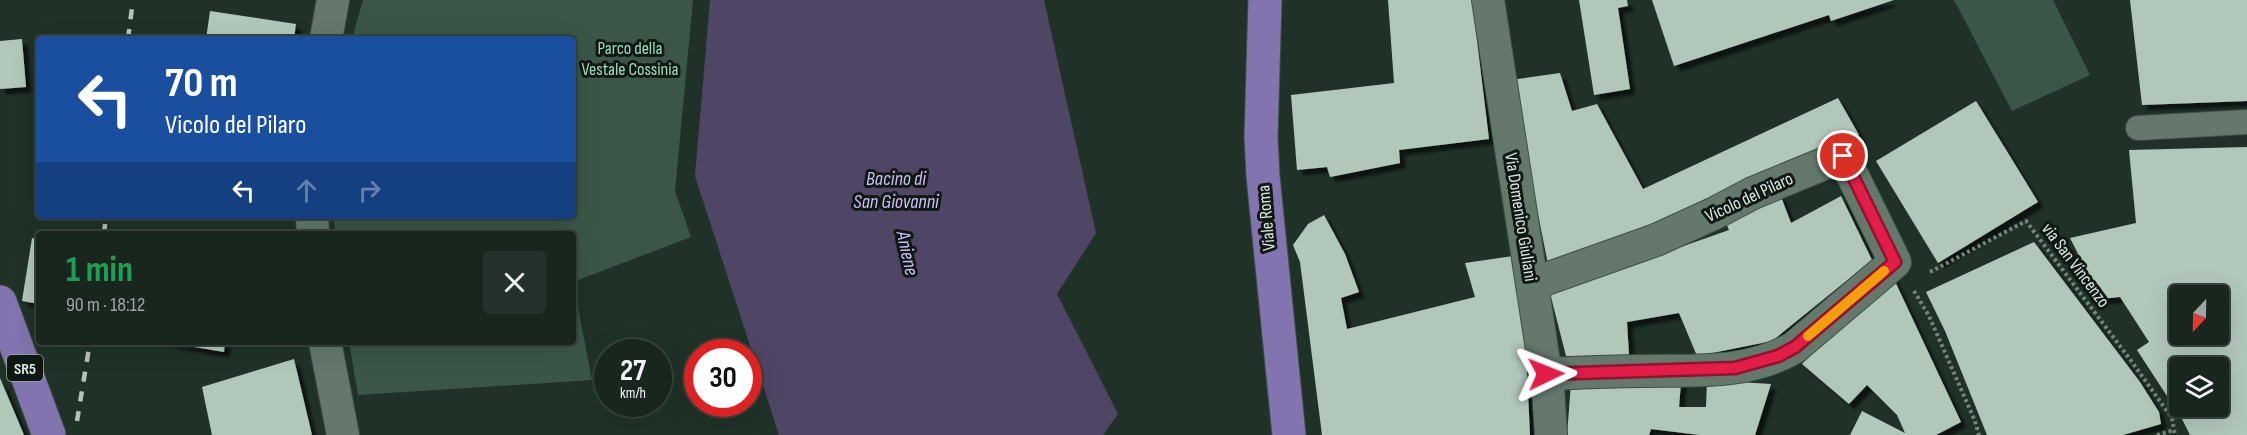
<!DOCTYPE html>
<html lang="it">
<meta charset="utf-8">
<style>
:root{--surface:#18261e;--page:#25322b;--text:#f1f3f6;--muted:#9fa5a4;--line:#36433c}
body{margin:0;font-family:"Sofia Sans Condensed",sans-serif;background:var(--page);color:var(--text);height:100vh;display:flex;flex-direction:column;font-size:22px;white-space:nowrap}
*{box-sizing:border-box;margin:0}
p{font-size:20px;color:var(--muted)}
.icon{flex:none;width:33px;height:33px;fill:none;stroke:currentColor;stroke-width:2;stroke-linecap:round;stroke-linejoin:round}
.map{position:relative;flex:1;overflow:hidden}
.details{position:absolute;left:36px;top:231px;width:540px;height:114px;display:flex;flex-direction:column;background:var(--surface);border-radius:6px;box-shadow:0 6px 24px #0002,0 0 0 2px var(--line)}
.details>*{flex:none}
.guide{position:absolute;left:36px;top:36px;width:540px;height:183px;border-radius:6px;box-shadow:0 6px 24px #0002,0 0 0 2px var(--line);background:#1a4fa0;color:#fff;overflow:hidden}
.needle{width:39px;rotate:202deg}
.tools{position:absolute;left:2169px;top:285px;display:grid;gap:12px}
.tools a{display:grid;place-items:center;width:60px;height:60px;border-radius:6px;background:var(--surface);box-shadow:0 6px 24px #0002,0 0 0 2px var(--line);font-size:30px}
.speed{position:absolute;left:594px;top:339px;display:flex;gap:12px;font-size:30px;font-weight:700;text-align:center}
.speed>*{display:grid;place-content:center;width:78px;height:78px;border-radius:50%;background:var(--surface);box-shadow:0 6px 24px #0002,0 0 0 2px var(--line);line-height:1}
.speed small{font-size:15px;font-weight:400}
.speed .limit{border:9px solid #d22;background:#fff;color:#111}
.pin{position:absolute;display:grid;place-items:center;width:51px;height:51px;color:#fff;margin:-26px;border:3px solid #fff;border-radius:50%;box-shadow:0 2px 6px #0007}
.me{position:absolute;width:66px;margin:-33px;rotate:88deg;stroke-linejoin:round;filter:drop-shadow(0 0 4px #0008)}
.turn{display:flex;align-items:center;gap:21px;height:126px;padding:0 30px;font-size:27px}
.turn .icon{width:78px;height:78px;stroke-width:2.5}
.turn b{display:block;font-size:42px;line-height:51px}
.lanes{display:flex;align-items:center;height:57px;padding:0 30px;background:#0003;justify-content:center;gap:30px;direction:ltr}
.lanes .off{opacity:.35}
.round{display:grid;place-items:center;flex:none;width:63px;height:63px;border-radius:6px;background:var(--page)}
.head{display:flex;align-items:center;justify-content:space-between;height:102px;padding:0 30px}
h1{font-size:36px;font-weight:700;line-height:45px;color:#1e9e55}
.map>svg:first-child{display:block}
.green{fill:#3b5647}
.water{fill:#4f4665}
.building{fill:#b1c7ba;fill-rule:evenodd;filter:url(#shadow)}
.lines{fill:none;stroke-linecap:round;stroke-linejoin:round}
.pedestrian-casing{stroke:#3f5046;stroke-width:26}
.minor-casing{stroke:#3f5046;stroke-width:34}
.primary-casing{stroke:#3f5046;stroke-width:35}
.path{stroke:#76857c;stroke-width:4;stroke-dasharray:3 3;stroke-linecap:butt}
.pedestrian{stroke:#64796c;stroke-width:24}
.minor{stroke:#64796c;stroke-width:32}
.primary{stroke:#8274ae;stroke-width:33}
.rail{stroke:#b6c3bc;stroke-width:4.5;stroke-dasharray:10 10;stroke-linecap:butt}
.route-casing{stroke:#92132f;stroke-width:15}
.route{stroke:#e11d48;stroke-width:10}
.slow{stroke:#f59e0b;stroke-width:10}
.labels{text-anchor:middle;stroke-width:6;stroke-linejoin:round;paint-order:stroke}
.shield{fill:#101813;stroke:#9faaa3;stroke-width:1.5}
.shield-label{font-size:16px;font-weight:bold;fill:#dce8e1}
.park-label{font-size:18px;fill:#9eddb9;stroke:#101813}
.street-label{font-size:18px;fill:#dce8e1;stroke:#101813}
.water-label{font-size:20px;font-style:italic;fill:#d0bff9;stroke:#101813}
</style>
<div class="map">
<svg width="2247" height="435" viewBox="0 0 2247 435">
<defs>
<filter id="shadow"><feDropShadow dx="5.5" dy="5.5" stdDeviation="1.5" flood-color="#0009"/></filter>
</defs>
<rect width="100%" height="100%" fill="#203228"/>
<path class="green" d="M 363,0 L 693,0 L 675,191 L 691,237 L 573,282 L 573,234 L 335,234 L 334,216 L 573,216 L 573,39 L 352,39 Z
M 1954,0 L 2053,0 L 2090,75 L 2012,111 Z
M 573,282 L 592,380 L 358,395 L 349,342 L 573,342 Z"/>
<path class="water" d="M 710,0 L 1044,0 L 1096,233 L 1057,294 L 1118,414 L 1103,435 L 779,435 L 695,176 Z"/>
<path class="building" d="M 1388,0 L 1472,0 L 1489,139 L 1399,150 L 1400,163 L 1330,177 L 1327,167 L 1297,170 L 1291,95 L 1394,83 Z
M 1579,0 L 1627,0 L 1628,6 L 1618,8 L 1630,89 L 1594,95 Z
M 1652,0 L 1894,0 L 1831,21 L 1829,15 L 1674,66 Z
M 2130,0 L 2247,0 L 2247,101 L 2142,105 Z
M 210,11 L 296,24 L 294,39 L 206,39 Z
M 22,39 L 26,87 L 0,89 L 0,41 Z
M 1560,73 L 1572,111 L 1597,104 L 1643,189 L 1838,98 L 1859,135 L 1642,237 L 1549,269 L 1511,80 Z
M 1976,101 L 2038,202 L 1938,263 L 1876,161 Z
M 2247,147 L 2247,435 L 2190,435 L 2182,419 L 2137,350 L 2149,342 L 2120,297 L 2101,299 L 2070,238 L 2136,223 L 2129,150 ZM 2180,296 L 2218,296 L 2218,334 L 2180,334 ZM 2180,368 L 2218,368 L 2218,406 L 2180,406 Z
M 1780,194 L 1791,223 L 1841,196 L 1872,260 L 1772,341 L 1697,356 L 1679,313 L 1627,322 L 1629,355 L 1566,356 L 1550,293 L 1729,230 L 1725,221 Z
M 1324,215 L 1345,254 L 1359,292 L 1341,298 L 1347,329 L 1475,297 L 1465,263 L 1513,256 L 1525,330 L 1530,435 L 1322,435 L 1300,262 L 1293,245 L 1308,224 Z
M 32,238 L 39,239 L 39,304 L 22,301 Z
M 2034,242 L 2140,382 L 2159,412 L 2161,424 L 2123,435 L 1987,435 L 1945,331 L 1926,292 Z
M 1892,275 L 1961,422 L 1936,435 L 1850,435 L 1862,411 L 1905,433 L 1897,415 L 1867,385 L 1849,404 L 1802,364 L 1852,311 Z
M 165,342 L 225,342 L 224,352 Z
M 294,359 L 312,435 L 212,435 L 202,387 Z
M 0,378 L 24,435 L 0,435 Z
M 1707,380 L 1771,384 L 1755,435 L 1700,435 L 1651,429 L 1649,435 L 1567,435 L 1571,383 L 1681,382 L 1679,407 L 1706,407 Z"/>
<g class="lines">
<defs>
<path id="pedestrian" d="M 2138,128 L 2247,122"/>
<path id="minor" d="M 1488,0 L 1548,388 L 1551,435
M 326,39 L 333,0
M 312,216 L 313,234
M 1532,284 L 1656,240 L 1713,214 L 1753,193 L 1843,156 L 1895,262 L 1795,347 C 1749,375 1695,370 1643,371 C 1610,371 1578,373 1546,374
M 325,342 L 343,435"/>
<path id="primary" d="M 1265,0 L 1261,137 L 1263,176 L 1289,435
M 0,302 L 49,435"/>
</defs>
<use href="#pedestrian" class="pedestrian-casing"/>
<use href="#minor" class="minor-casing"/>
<use href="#primary" class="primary-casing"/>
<path class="path" d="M 1930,272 L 2026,221 L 2132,362 L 2172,418 L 2175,435
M 1914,291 L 1929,316 L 1975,421 L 1979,435
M 2157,435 L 2174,430"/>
<use href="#pedestrian" class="pedestrian"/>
<use href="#minor" class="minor"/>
<use href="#primary" class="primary"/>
<path class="rail" d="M 128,39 L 133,0
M 104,234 L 106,216
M 77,421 L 90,342"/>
</g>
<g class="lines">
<defs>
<path id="route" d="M 1546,374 L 1735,368 L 1778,356 L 1795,347 L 1895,262 L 1843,156"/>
</defs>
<use href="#route" class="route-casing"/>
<use href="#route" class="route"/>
<path class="slow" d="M 1808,336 L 1884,271"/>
</g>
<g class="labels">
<rect class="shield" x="7" y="355" width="36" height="26" rx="4.5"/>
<g class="shield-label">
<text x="25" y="374">SR5</text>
</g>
<g class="park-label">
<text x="630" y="54">Parco della<tspan x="630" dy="21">Vestale Cossinia</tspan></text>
</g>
<g class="street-label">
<text transform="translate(1749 197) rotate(-25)" y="6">Vicolo del Pilaro</text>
<text transform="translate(1521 217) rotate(81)" y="6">Via Domenico Giuliani</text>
<text transform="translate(1266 218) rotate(-95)" y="6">Viale Roma</text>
<text transform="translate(2076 265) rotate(53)" y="6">via San Vincenzo</text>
</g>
<g class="water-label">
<text x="896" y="185">Bacino di<tspan x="896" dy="23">San Giovanni</tspan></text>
<text transform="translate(908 253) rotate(78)" y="7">Aniene</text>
</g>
</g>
</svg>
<div class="tools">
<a><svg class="needle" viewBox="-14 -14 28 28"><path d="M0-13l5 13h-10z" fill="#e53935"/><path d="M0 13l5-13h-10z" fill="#9fa5a4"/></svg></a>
<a><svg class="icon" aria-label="layers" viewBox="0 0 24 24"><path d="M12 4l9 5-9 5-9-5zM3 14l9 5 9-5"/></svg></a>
</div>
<div class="speed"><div>27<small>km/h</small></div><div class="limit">30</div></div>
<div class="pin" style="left:1843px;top:156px;background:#d93025"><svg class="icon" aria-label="arrive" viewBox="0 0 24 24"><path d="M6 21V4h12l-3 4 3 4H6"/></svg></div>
<svg class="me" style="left:1546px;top:374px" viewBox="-20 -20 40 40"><path d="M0-17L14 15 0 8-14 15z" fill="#e11d48" stroke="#fff" stroke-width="4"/></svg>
<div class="guide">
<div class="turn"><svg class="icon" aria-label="left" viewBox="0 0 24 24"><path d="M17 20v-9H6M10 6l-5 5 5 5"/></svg><div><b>70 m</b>Vicolo del Pilaro</div></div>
<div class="lanes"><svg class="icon" aria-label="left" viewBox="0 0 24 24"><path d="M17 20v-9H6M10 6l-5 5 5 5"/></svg><svg class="icon off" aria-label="ahead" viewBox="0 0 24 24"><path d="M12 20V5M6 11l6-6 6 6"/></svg><svg class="icon off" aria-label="right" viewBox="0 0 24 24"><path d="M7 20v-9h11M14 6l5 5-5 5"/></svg></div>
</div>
<section class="details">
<div class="head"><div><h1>1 min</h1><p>90 m · 18:12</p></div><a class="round"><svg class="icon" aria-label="close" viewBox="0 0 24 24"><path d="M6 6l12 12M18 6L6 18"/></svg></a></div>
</section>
</div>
